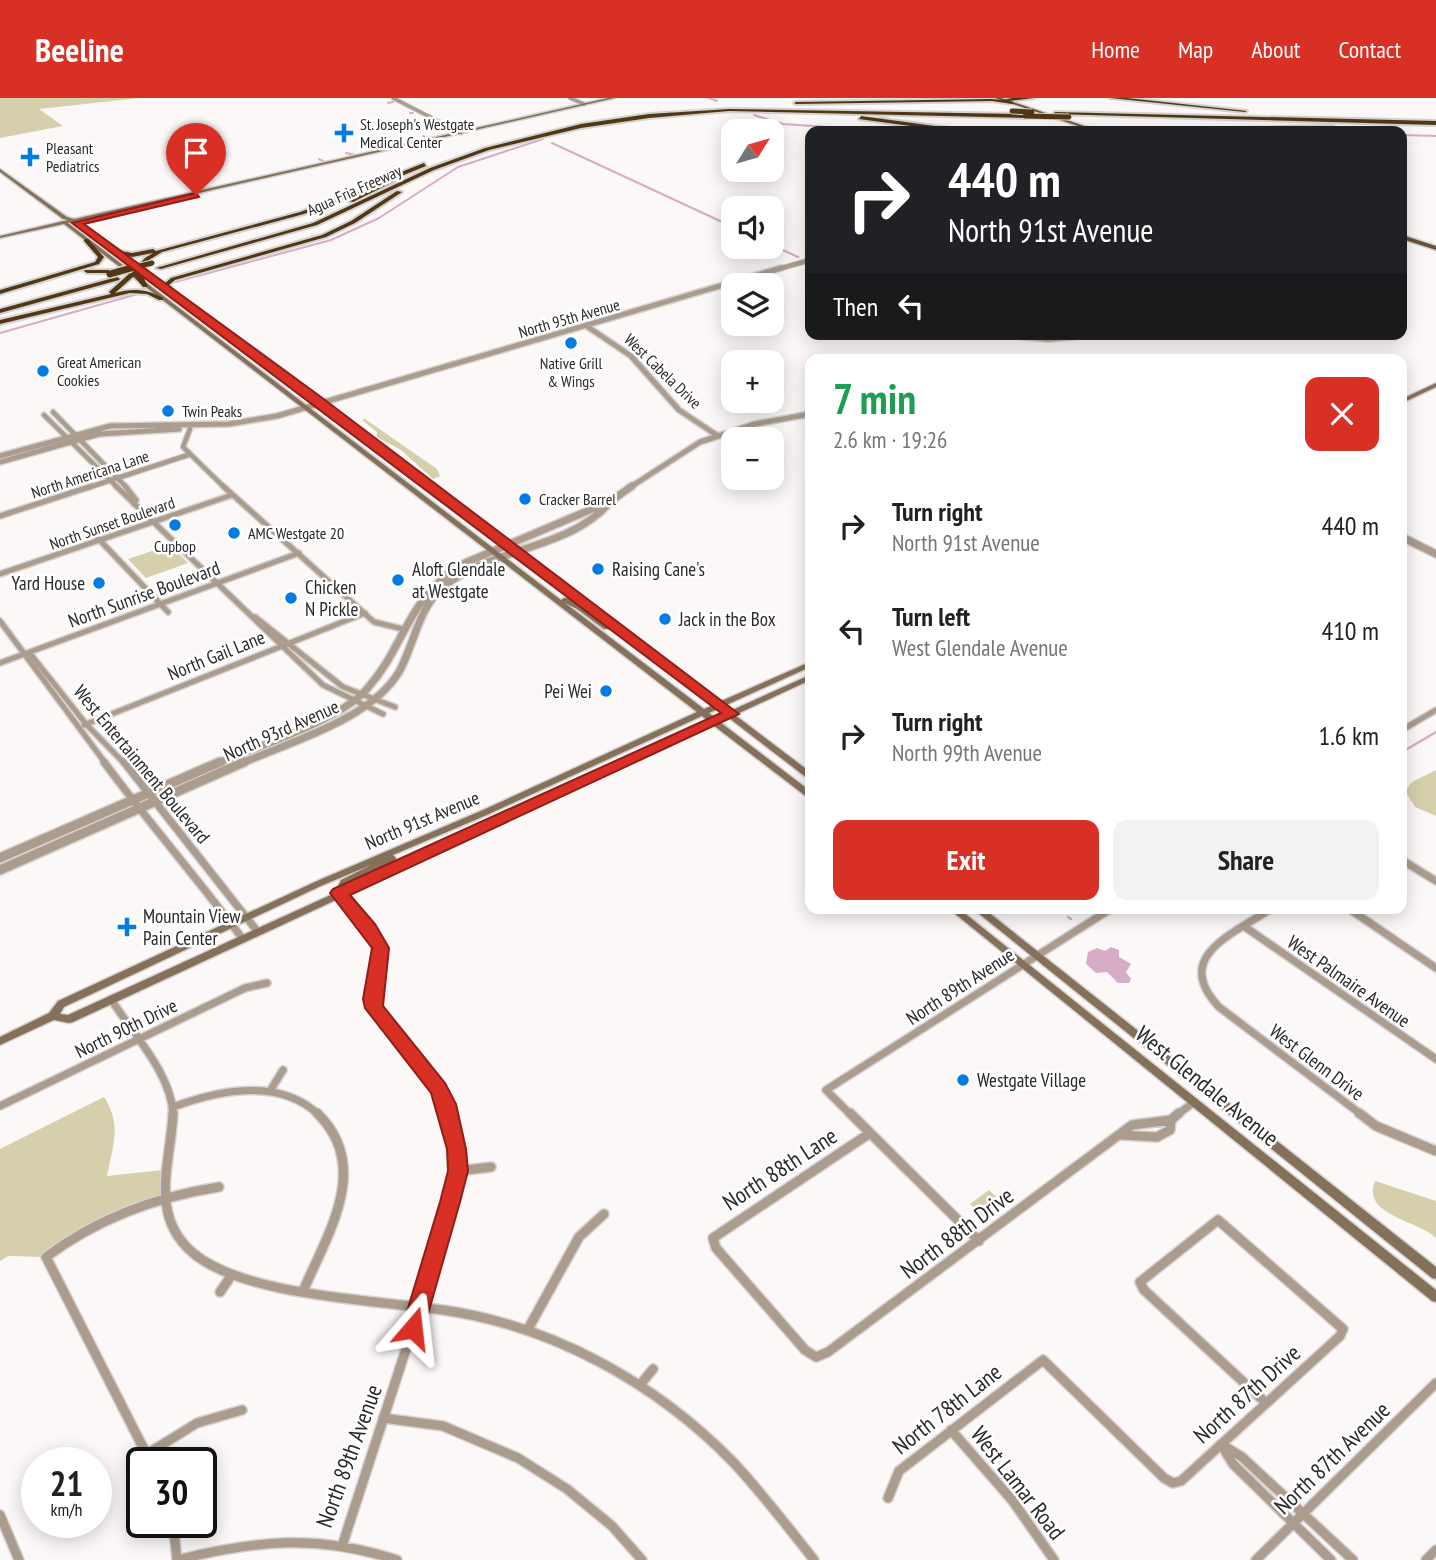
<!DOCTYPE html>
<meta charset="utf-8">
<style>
:root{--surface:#fff;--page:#f2f2f2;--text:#202124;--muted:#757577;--accent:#d93025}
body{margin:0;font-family:"PT Sans Narrow",sans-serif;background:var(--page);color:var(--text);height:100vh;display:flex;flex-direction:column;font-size:26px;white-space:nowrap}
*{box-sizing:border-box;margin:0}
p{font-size:23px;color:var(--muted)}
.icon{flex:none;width:38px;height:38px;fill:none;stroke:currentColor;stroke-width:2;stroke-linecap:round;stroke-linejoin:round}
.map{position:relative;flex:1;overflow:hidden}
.details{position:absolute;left:805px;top:256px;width:602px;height:560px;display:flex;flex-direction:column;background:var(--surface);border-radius:14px;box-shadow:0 4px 18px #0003}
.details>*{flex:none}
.guide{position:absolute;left:805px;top:28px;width:602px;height:214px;border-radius:14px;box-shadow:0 4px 18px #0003;background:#202124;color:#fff;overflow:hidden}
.needle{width:46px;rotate:53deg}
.tools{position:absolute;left:721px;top:21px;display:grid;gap:14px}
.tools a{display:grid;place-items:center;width:63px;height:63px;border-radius:14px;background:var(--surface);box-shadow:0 4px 18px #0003;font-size:35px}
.speed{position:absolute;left:21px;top:1349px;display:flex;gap:14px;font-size:35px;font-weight:700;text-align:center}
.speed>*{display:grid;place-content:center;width:91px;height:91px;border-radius:50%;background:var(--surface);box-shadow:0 4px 18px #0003;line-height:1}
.speed small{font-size:18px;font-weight:400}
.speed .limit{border:4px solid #111;border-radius:10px;background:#fff;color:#111}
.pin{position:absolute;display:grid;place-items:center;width:60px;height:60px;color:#fff;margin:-72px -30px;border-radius:50% 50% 50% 0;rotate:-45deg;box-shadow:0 0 7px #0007}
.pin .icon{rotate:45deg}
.me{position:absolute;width:77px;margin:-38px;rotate:17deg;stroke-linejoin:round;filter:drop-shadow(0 0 5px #0008)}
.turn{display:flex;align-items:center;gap:24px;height:147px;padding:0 28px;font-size:32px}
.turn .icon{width:91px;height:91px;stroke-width:2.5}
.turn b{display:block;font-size:49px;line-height:60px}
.then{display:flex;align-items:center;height:66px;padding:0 28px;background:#0003;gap:14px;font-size:26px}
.round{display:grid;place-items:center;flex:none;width:74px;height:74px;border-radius:14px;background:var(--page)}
.overview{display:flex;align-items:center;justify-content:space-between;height:119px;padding:0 28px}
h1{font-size:42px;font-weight:700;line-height:52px;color:#1e9e55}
.button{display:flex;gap:14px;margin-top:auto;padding:14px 28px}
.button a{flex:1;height:80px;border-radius:14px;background:var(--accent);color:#fff;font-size:28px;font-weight:700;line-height:80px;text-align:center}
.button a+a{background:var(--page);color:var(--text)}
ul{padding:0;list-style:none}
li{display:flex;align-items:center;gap:21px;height:105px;padding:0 28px}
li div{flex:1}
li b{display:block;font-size:26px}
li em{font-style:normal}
header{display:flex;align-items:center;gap:42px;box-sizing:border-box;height:98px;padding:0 35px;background:var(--accent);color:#fff}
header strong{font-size:33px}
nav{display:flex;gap:38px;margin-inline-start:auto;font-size:24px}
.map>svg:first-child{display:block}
.green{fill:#d5cfac}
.water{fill:#d7acc6}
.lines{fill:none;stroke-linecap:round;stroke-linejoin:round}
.stream-far1{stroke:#d7acc6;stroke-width:2}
.stream{stroke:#d7acc6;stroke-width:2.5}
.minor-far4-casing{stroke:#d5d3d2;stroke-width:5}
.minor-far3-casing{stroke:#d5d3d2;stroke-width:7}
.minor-far2-casing{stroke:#d5d3d2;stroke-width:8}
.minor-far1-casing{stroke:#d5d3d2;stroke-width:10}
.minor-casing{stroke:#d5d3d2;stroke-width:12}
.tertiary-far3-casing{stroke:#d5d3d2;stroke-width:6}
.tertiary-far2-casing{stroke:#d5d3d2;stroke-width:8}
.tertiary-far1-casing{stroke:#d5d3d2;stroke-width:10}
.tertiary-casing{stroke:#d5d3d2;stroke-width:12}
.secondary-casing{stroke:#d5d3d2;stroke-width:3}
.primary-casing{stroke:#d5d3d2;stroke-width:3}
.motorway-casing{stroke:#d5d3d2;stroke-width:4}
.minor-far4{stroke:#ab9c8d;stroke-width:3.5}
.minor-far3{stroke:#ab9c8d;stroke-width:4.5}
.minor-far2{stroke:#ab9c8d;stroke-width:5}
.minor-far1{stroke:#ab9c8d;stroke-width:7}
.minor{stroke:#ab9c8d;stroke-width:9}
.tertiary-far3{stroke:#ab9c8d;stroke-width:4.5}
.tertiary-far2{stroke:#ab9c8d;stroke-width:5}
.tertiary-far1{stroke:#ab9c8d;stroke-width:7}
.tertiary{stroke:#ab9c8d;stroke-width:9}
.secondary{fill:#85705a;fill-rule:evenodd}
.primary{fill:#6a5136;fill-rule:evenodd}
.motorway{fill:#523715;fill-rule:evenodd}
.motorway-bridge-far1-casing{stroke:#d5d3d2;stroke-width:7;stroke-linecap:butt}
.motorway-bridge-casing{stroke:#d5d3d2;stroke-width:10;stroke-linecap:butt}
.motorway-bridge-far1{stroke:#523715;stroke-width:5}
.motorway-bridge{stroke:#523715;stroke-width:7}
.route{fill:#d93025;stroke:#8d1f18;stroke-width:2}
.poi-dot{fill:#027be2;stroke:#fff;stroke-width:2.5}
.labels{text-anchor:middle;stroke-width:5;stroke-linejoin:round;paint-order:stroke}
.far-poi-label{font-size:16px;fill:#2a2828;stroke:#fff;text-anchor:start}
.far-street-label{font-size:16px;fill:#2a2828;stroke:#fff}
.poi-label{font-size:19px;fill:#2a2828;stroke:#fff;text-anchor:start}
.street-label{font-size:19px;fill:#2a2828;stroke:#fff}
.near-street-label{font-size:23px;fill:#2a2828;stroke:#fff}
</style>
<header>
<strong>Beeline</strong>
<nav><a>Home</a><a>Map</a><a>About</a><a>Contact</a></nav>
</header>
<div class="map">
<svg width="1436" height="1462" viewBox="0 0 1436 1462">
<rect width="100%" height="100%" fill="#fbf8f7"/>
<path class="green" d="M 0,0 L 140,0 L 39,11 L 63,28 L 0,40 Z
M 365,321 L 437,371 L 440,378 L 433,381 L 401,352 L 377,339 L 377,334 L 362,322 Z
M 170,447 L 188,465 L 146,480 L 128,461 Z
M 1436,672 L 1436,718 L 1415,709 L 1405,693 L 1412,684 Z
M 104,999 C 122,1027 113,1047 107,1078 L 163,1072 L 162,1102 L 128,1112 L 46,1159 L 8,1158 L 0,1163 L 0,1051 Z
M 1375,1083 L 1436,1103 L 1436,1140 C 1419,1122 1361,1118 1375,1083 Z
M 989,1092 L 1006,1108 L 987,1122 L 970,1106 Z"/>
<path class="water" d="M 1111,849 L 1119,852 L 1119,859 L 1131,866 L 1126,874 L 1131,881 L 1129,885 L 1118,885 L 1107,874 L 1096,875 L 1086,866 L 1088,854 L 1097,850 L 1105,853 Z"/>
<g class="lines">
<path class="stream-far1" d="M 709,0 L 717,3
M 388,5 L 393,4
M 410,15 L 413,15
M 754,17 L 783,26 L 888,33
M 1402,37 L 1436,38
M 423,38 L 427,40
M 392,45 L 394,47
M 552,45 L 733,129
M 346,55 L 356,57
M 319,61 L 325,64
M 772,147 L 798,159
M 175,184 L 331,142 L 379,120 L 458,69 L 543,41
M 0,235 L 141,195"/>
<path class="stream" d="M 1402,654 L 1436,634
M 1068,819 L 1071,821"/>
<defs>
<path id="minor-far4" d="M 393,0 L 461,35
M 570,0 L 584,6"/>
<path id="minor-far3" d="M 53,314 L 127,390
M 44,317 L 118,390
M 190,331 L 183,349 L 225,390
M 87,390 L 188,357"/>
<path id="minor-far2" d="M 116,388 L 323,587 L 383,616
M 125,388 L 136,402 L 134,406
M 223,388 L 374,524 L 403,531
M 0,418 L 92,388
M 93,435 L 168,514
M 0,476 L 232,397
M 255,519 L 343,589 L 395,609
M 0,523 L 106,666
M 26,556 L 32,558 L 86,626 L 125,666
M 0,565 L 299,455
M 84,627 L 365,515
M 1402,632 L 1436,612"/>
<path id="minor-far1" d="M 104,664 C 149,725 197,780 242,840
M 124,664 L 257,833
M 1402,762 L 1436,783
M 339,795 L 366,825 L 380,851 L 374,910 L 438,990 L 448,1017
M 1272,810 C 1234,836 1171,858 1219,909 L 1362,1017
M 1348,810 L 1436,870
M 1245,829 L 1436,961
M 111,901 C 132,935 172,976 173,1017
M 270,993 L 283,972
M 0,1008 L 245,890 L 267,885
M 173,1009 C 219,992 279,979 319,1017
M 851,1017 L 826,992 L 1112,810
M 1177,1017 L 1194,1004"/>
<path id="minor" d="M 173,1015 C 171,1064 148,1117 193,1155 C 244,1198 376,1202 443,1212 C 553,1228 656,1285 733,1364 C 762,1395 788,1429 814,1462
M 850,1015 L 979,1143
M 1359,1015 L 1376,1028 L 1436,1053
M 870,1035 L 713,1140 L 716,1150 L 805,1252 L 816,1259 L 828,1254 L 1132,1027 L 1171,1022 L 1179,1015
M 1121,1037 L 1157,1039 L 1170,1032 L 1171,1022
M 458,1073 L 491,1069
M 304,1191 C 328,1135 372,1068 317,1015
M 220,1194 L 231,1178
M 528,1231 L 579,1139 L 604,1116
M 640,1287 L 653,1271
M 383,1320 L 443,1328 L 518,1360 L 567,1391 L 612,1428 L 642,1462
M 951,1332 L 1012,1402 L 1054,1462
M 1221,1346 L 1242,1359 L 1353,1462
M 1222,1348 L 1233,1366 L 1331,1462
M 147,1356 L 197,1325 L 242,1312
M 151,1365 L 46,1159 C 98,1120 155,1099 219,1089
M 888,1400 L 899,1373 L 1043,1262 L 1164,1380 L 1173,1385 L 1181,1383 L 1340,1238 L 1343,1231 L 1218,1122 L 1140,1184 L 1144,1192 L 1266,1305
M 0,1417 L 19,1462
M 173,1424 L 177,1462
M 343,1445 L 420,1208 L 458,1073 L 447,1015
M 177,1462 C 257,1442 318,1436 397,1462
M 1256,1462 L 1436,1285
M 1426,1462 L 1436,1452"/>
<path id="tertiary-far3" d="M 775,172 L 810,162"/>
<path id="tertiary-far2" d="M 588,229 L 631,258 L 679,312 L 718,338
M 997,236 L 1048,241 L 1103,236
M 0,358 L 110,328 L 229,326 L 277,318 L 781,170
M 0,364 L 99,336 L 179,331
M 629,390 L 700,344 L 755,326 L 810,316"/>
<path id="tertiary-far1" d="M 1402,439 L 1436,456
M 216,666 C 256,649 338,623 366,592 C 405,549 404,507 458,468 L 611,403 L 632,388
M 240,666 C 289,644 370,622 399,574 C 414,547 418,511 442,490 C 491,448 569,453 611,403"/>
<path id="tertiary" d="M 0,760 L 220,664
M 0,772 L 244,664"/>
<path id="secondary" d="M 608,0 L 615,0 L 77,123 L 459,406 L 719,604 L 810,564 L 810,569 L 724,608 L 730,613 L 810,577 L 810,582 L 735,617 L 810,674 L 810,681 L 807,680 L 729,620 L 720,624 L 810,693 L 810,700 L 807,699 L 713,627 L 73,924 L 69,925 L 54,922 L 0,947 L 0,939 L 49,915 L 58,903 L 317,783 L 483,712 L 697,614 L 64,126 L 0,140 L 0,138 L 68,122 L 63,121 L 0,74 L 0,71 L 67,119 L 74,121 ZM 73,124 L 455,408 L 597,518 L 583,507 L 567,500 L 564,500 L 561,502 L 68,125 ZM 565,505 L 577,511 L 604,531 L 614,531 L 713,607 L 704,611 ZM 718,611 L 724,616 L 715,620 L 709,615 ZM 702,618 L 708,623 L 346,789 L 348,786 L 395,762 L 396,760 L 393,757 L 489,716 ZM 371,767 L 341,782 L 335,795 L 68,917 L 60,916 L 64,909 L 323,787 Z
M 1436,285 L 1436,289 L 1402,305 L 1402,301 Z
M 948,810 L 958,810 L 1436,1192 L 1436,1204 L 1432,1203 Z
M 972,810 L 983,810 L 1436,1169 L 1436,1181 L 1432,1180 Z"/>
<path id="primary" d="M 995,0 L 1001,0 L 1099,33 L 1093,33 Z
M 1402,137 L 1436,148 L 1436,152 L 1402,141 Z"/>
<path id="motorway" d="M 1012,0 L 1034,0 L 1009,3 L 1014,4 L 1012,6 L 992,3 L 796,6 L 794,5 L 796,4 L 992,1 L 1003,2 Z
M 1110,0 L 1127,0 L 1247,13 L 1245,14 Z
M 729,11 L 1025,16 L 1028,18 L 1025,20 L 729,13 L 649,20 L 581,30 L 489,52 L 434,72 L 317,127 L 161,171 L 156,170 L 313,125 L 430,70 L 485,50 L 581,26 L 649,16 Z
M 1055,14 L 1436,23 L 1436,27 L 1053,16 Z
M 861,18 L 957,31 L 960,33 L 947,33 L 859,21 Z
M 1333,28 L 1331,31 L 1190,33 L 1193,31 Z
M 1093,30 L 1098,33 L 1091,33 Z
M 424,65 L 426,68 L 394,81 L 395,83 L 353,104 L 348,103 L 388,83 L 386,80 Z
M 357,93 L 360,95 L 359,96 L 304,116 L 162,154 L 149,162 L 139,174 L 155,182 L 152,184 L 144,181 L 148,188 L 147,189 L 143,189 L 134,178 L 115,195 C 133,190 147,191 163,200 L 163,202 L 159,202 L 147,196 L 130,195 L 0,226 L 0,222 L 111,196 L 109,194 L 110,193 L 129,176 L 124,175 L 87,175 L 84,173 L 85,172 L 128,172 L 125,164 L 128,162 L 131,164 L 134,172 L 145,160 L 153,155 L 132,159 L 110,153 L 110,151 L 132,155 L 153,151 L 156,153 L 300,114 Z
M 397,93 L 402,94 L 355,125 L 326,139 L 175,182 L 169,187 L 176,197 L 175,198 L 171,198 L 163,187 L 171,180 L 322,137 L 351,123 Z
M 84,141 L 88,141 L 104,159 L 99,166 L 0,196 L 0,192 L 95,164 L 98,159 L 84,143 Z
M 117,179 L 120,181 L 119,182 L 0,215 L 0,211 Z"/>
</defs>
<use href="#minor-far4" class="minor-far4-casing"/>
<use href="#minor-far3" class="minor-far3-casing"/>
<use href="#minor-far2" class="minor-far2-casing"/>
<use href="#minor-far1" class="minor-far1-casing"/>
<use href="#minor" class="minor-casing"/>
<use href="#tertiary-far3" class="tertiary-far3-casing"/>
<use href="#tertiary-far2" class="tertiary-far2-casing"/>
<use href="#tertiary-far1" class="tertiary-far1-casing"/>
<use href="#tertiary" class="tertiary-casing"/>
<use href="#secondary" class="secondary-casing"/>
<use href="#primary" class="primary-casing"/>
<use href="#motorway" class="motorway-casing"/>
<use href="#minor-far4" class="minor-far4"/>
<use href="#minor-far3" class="minor-far3"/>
<use href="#minor-far2" class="minor-far2"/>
<use href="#minor-far1" class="minor-far1"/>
<use href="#minor" class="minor"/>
<use href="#tertiary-far3" class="tertiary-far3"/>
<use href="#tertiary-far2" class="tertiary-far2"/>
<use href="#tertiary-far1" class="tertiary-far1"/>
<use href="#tertiary" class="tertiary"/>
<use href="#secondary" class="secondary"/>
<use href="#primary" class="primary"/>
<use href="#motorway" class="motorway"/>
<defs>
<path id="motorway-bridge-far1" d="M 1012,13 L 1032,14
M 1025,18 L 1069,19
M 124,172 L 152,165"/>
<path id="motorway-bridge" d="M 110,176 L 131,170"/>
</defs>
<use href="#motorway-bridge-far1" class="motorway-bridge-far1-casing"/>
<use href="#motorway-bridge" class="motorway-bridge-casing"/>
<use href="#motorway-bridge-far1" class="motorway-bridge-far1"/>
<use href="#motorway-bridge" class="motorway-bridge"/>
</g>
<path class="route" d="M 196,95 L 199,99 L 84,126 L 321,299 L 739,616 L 350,797 L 375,826 L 389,850 L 383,908 L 445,985 L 456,1006 L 466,1051 L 468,1073 L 460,1104 L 424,1230 L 421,1237 L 413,1240 L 405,1237 L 402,1230 L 440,1104 L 448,1073 L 447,1051 L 431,995 L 365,910 L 363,901 L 372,850 L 330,795 L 333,791 L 721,615 L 72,125 Z"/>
<g class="poi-dot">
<path d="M340.5 24.5h7v7h7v7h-7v7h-7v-7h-7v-7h7z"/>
<path d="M26.5 48.5h7v7h7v7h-7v7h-7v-7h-7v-7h7z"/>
<circle cx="571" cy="245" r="7"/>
<circle cx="43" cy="273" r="7"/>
<circle cx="168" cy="313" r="7"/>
<circle cx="525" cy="401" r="7"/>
<circle cx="175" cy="427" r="7"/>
<circle cx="234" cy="435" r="7"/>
<circle cx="598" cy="471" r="7"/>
<circle cx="398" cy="482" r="7"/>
<circle cx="99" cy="485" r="7"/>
<circle cx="291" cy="500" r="7"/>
<circle cx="665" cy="521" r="7"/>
<circle cx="606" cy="593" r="7"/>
<path d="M123.5 818.5h7v7h7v7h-7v7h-7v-7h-7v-7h7z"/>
<circle cx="963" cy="982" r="7"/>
</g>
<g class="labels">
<g class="far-poi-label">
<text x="360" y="32">St. Joseph's Westgate<tspan x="360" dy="18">Medical Center</tspan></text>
<text x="46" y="56">Pleasant<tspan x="46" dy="18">Pediatrics</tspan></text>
<text x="57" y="270">Great American<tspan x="57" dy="18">Cookies</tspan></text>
<text x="571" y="271" text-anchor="middle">Native Grill<tspan x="571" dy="18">&amp; Wings</tspan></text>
<text x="182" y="319">Twin Peaks</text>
<text x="539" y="407">Cracker Barrel</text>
<text x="248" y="441">AMC Westgate 20</text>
<text x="175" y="454" text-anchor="middle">Cupbop</text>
</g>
<g class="far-street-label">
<text transform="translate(354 92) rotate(-24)" y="6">Agua Fria Freeway</text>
<text transform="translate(569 220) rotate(-16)" y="6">North 95th Avenue</text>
<text transform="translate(663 273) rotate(44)" y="6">West Cabela Drive</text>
<text transform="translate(90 376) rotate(-18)" y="6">North Americana Lane</text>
<text transform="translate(112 425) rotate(-19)" y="6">North Sunset Boulevard</text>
</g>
<g class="poi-label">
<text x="412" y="478">Aloft Glendale<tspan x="412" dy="22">at Westgate</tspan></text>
<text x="612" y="478">Raising Cane's</text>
<text x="85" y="492" text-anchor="end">Yard House</text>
<text x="305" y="496">Chicken<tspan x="305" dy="22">N Pickle</tspan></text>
<text x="679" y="528">Jack in the Box</text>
<text x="592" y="600" text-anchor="end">Pei Wei</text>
<text x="143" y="825">Mountain View<tspan x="143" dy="22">Pain Center</tspan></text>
<text x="977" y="989">Westgate Village</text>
</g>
<g class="street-label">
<text transform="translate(144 496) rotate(-20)" y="7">North Sunrise Boulevard</text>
<text transform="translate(216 557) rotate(-22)" y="7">North Gail Lane</text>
<text transform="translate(281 632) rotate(-24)" y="7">North 93rd Avenue</text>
<text transform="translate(142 666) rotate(50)" y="7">West Entertainment Boulevard</text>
<text transform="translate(422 722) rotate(-23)" y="7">North 91st Avenue</text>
<text transform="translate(1349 883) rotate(35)" y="7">West Palmaire Avenue</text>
<text transform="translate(960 888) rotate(-33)" y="7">North 89th Avenue</text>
<text transform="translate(126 930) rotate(-26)" y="7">North 90th Drive</text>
<text transform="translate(1317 964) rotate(37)" y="7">West Glenn Drive</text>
</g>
<g class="near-street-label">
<text transform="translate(1207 988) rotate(39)" y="8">West Glendale Avenue</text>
<text transform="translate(780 1071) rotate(-33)" y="8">North 88th Lane</text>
<text transform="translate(957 1135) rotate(-37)" y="8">North 88th Drive</text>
<text transform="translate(1247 1296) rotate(-42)" y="8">North 87th Drive</text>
<text transform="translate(947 1311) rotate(-38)" y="8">North 78th Lane</text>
<text transform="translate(349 1358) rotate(-70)" y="8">North 89th Avenue</text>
<text transform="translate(1332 1360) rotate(-44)" y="8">North 87th Avenue</text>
<text transform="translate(1018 1385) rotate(52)" y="8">West Lamar Road</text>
</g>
</g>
</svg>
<div class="tools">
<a><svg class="needle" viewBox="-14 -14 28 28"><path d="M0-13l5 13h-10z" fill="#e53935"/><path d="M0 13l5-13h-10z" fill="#757577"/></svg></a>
<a><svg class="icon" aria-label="sound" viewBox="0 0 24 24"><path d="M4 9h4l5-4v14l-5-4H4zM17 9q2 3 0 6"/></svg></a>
<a><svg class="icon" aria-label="layers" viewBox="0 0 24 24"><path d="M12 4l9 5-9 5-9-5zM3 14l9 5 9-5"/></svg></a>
<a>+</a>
<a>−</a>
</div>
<div class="speed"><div>21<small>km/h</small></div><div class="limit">30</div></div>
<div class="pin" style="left:196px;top:97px;background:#d93025"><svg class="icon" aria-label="arrive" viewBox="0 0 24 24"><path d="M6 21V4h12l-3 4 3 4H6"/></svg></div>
<svg class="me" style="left:413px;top:1230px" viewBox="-20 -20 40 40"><path d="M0-17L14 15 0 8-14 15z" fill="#d93025" stroke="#fff" stroke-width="4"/></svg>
<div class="guide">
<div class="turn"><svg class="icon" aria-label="right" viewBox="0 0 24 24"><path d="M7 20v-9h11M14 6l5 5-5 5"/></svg><div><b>440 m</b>North 91st Avenue</div></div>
<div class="then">Then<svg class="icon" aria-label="left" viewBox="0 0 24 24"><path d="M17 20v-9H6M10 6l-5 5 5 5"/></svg></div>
</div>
<section class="details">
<div class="overview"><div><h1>7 min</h1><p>2.6 km · 19:26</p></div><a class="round" style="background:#d93025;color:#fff"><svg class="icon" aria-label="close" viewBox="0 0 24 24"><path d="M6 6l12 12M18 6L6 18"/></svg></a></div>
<ul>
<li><svg class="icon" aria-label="right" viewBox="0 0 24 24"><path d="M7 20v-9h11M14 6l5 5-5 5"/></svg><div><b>Turn right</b><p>North 91st Avenue</p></div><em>440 m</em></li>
<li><svg class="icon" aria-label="left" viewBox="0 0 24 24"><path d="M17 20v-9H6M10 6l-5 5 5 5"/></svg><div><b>Turn left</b><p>West Glendale Avenue</p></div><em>410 m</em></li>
<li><svg class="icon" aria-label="right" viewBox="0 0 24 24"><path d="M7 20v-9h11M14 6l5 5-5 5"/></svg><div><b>Turn right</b><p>North 99th Avenue</p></div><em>1.6 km</em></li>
</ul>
<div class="button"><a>Exit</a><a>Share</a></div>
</section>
</div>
